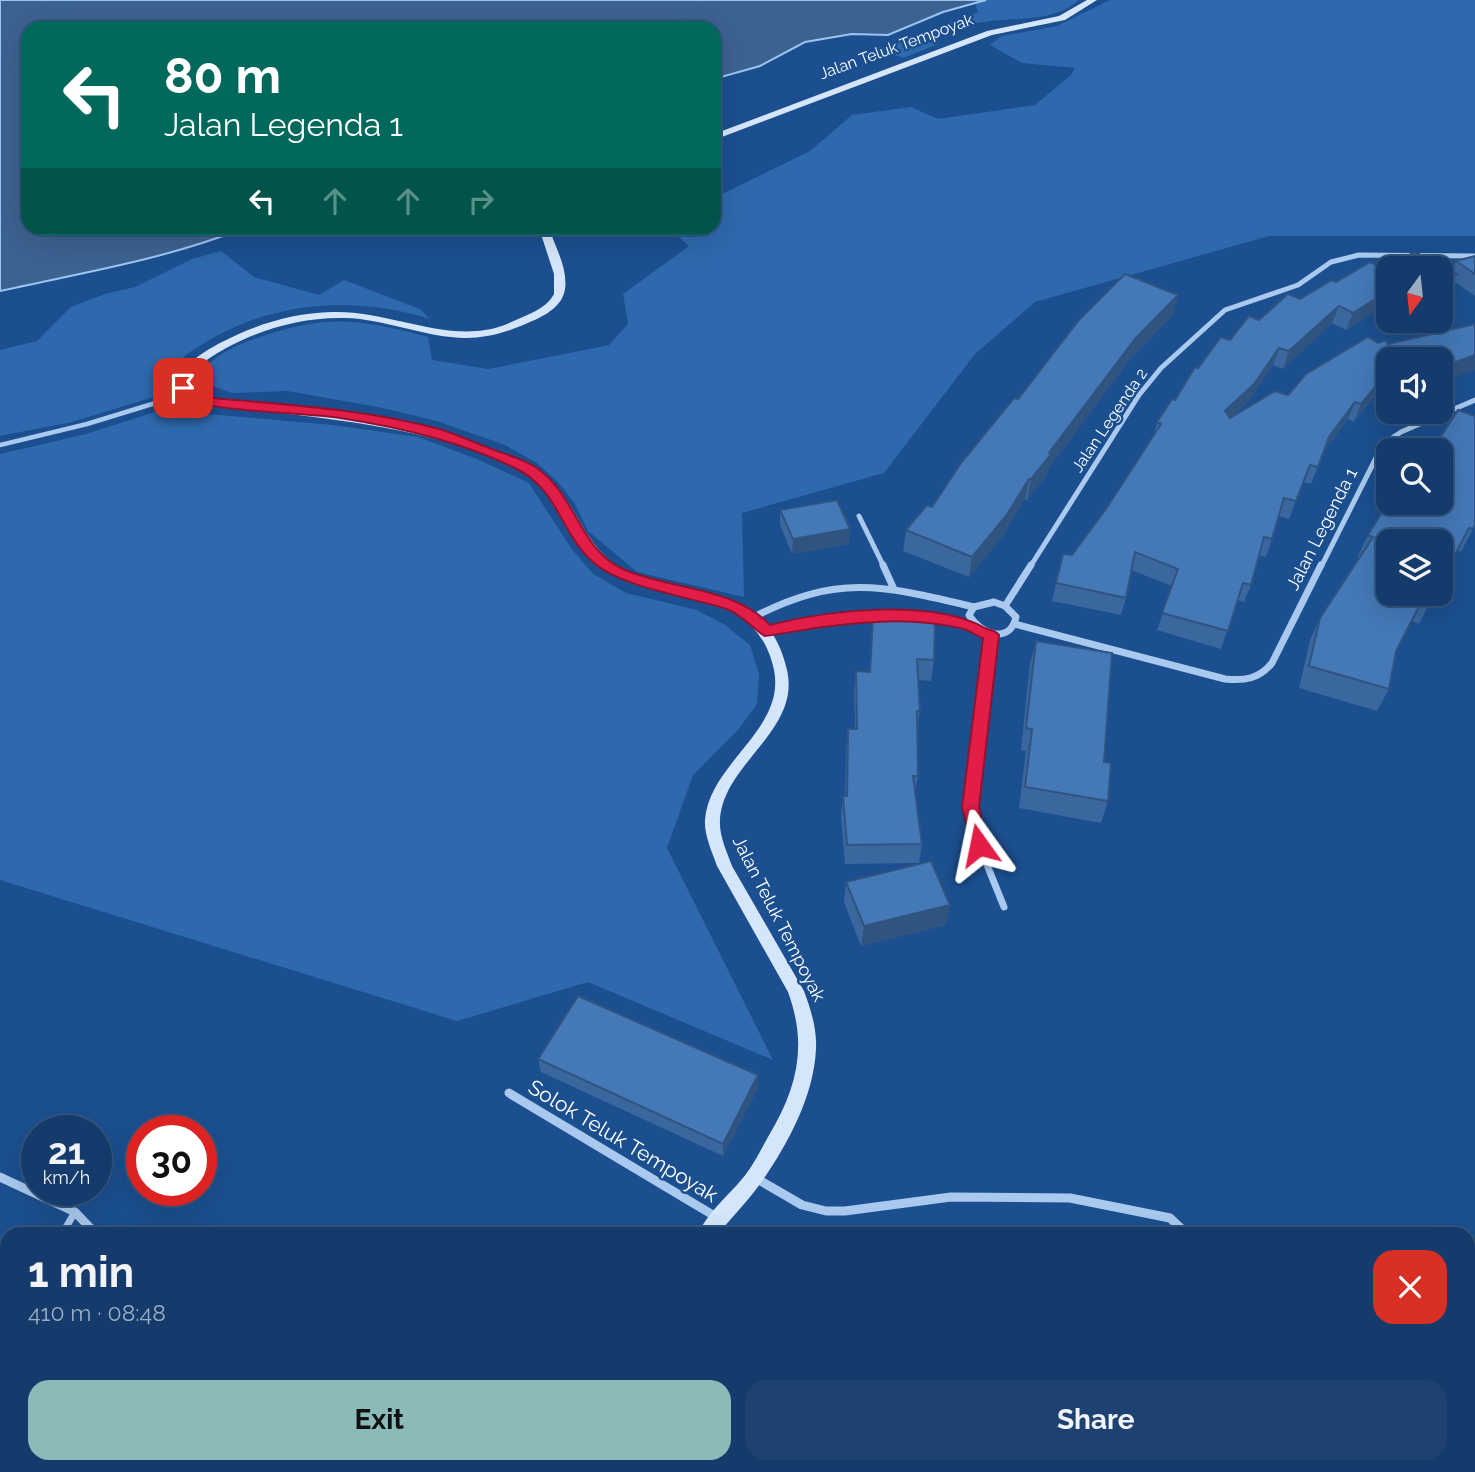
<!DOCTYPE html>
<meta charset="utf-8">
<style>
:root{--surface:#143b6b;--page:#1d4271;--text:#f1f3f6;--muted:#9dadc1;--line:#33557e;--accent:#8bbbb9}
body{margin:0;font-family:Raleway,sans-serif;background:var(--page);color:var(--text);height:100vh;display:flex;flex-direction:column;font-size:26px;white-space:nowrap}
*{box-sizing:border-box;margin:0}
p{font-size:23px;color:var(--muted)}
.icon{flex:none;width:38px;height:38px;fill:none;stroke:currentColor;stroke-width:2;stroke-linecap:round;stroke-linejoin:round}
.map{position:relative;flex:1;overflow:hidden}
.sheet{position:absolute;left:0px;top:1227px;width:1475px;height:247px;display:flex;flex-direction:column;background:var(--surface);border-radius:21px 21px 0 0;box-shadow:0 7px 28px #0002,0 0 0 2px var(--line)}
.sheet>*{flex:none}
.banner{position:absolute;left:21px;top:21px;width:700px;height:214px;border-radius:21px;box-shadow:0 7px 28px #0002,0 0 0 2px var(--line);background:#00695c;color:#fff;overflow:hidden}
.needle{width:46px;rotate:195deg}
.fabs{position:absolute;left:1376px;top:256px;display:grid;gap:14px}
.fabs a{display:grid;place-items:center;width:77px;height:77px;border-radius:14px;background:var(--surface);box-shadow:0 7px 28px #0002,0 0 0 2px var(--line);font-size:35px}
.speed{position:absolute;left:21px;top:1115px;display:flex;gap:14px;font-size:35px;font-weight:700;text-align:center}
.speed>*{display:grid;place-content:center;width:91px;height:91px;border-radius:50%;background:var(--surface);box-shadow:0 7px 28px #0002,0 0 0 2px var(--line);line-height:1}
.speed small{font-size:18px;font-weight:400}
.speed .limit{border:10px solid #d22;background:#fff;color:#111}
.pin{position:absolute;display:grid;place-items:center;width:60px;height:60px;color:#fff;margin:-30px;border-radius:14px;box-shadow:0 4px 10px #0006}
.me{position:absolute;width:77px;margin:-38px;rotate:348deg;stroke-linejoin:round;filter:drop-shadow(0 0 5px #0008)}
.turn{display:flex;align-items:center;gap:24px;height:147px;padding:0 28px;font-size:32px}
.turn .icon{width:91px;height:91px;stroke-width:2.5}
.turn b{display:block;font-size:49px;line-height:60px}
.lanes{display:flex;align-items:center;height:66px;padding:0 28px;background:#0003;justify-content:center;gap:35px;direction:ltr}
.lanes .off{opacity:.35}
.round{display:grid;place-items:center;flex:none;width:74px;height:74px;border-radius:21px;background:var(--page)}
.headline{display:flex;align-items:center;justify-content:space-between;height:119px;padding:0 28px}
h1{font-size:42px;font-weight:700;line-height:52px}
.cta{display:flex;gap:14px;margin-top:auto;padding:14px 28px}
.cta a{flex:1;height:80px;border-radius:21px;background:var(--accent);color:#111;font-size:28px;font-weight:700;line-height:80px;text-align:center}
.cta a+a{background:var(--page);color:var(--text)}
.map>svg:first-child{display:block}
.green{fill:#2e69ad}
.water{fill:#3c6290;stroke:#9cc4f0;stroke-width:2}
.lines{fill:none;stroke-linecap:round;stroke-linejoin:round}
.lane-far1{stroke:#a9c9ee;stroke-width:4.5}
.lane{stroke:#a9c9ee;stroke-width:7}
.street-far2{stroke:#a9c9ee;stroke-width:5}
.street-far1{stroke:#a9c9ee;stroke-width:7}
.street{stroke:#a9c9ee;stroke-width:9}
.secondary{fill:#d6e6fa;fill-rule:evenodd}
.wall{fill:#3a679d}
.shaded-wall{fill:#305480}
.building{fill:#4478b7;stroke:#305480;stroke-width:2}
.route{fill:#e11d48;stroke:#92132f;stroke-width:2}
.labels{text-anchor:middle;stroke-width:5;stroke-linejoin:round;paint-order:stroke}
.far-street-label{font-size:16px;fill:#fff;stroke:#1b4f8f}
.street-label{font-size:18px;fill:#fff;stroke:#1b4f8f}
.near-street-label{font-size:21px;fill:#fff;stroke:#1b4f8f}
</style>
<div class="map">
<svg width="1475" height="1472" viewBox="0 0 1475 1472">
<rect width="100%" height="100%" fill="#1b4f8f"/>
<path class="green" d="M 986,0 L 1079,0 C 1051,24 1017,16 984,22 C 968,24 951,31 936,36 L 938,44 L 903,58 L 890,53 L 893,44 L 978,12 L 975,3 Z
M 1110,0 L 1475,0 L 1475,236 L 1269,236 L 1035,302 L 975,354 L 884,473 L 742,513 L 744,597 L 637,572 L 588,531 L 574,502 L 557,481 L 537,463 L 505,445 L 437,421 L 378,407 L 287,391 L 232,393 L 203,383 L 205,367 C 223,350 242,343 266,335 C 331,314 363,320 428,337 L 432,360 L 488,369 L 565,354 L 609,345 L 628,324 L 623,294 L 689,246 L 668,228 L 714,228 L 714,198 L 810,151 L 852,115 L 911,107 L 938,119 L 1035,105 L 1071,75 L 1075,68 L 1022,63 L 990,45 L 1002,36 L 1057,26 Z
M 221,251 L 254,277 L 319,295 L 344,280 L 420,309 L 430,319 C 355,295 274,301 206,342 C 183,356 170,362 173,391 L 72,422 L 0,436 L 0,350 L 37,341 L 71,307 L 105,294 L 135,287 L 192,259 Z
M 180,404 L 198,413 L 333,425 L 418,437 L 477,459 L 529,483 L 571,548 L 593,574 L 626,593 L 697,610 L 725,625 L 750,645 L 759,674 L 757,704 L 738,730 L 693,775 L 667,848 L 773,1060 L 588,982 L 457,1021 L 0,880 L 0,454 L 86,434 Z"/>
<path class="water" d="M 0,0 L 986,0 L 943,12 L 888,35 L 852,34 L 805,42 L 760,66 L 714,79 L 714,28 L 28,28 L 28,228 L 244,228 C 167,259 81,273 0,291 Z"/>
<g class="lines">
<path class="lane-far1" d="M 0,445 L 87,424 L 188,393"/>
<path class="lane" d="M 62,1234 L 75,1212
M 0,1301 L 7,1297"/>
<path class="street-far2" d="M 859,516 L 884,567
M 1030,567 L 1139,395 L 1161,368 L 1225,310 L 1298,285 L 1331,262 L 1359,255 L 1475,256
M 1321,567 L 1383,444 L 1401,432 L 1475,400"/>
<path class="street-far1" d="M 883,565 L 893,587
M 994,602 L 1005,606 L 1016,617 C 1010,645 980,634 969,615 L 974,607 Z
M 1005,606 L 1031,565
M 754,617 C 839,573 885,586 974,607
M 1015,624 L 1225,679 C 1245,681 1259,679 1272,663 L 1321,565
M 767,631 C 842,613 897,610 973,626
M 991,635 L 971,807 L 979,845 L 1004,907"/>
<path class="street" d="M 509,1093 L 718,1218
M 0,1177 L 75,1212 L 96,1234
M 754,1177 L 802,1205 L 826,1211 L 845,1211 L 951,1197 L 1070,1198 L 1170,1218 L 1187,1234
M 1468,1273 L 1475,1277
M 120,1472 L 124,1466
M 303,1472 L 306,1466"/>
<path class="secondary" d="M 1087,0 L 1097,0 L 1065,20 L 992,35 L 714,140 L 714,134 L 987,31 L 1059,16 Z
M 539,228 L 549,228 C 555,247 568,268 565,289 C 563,304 549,313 537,319 C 521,326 505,333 487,336 C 440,345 392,319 345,318 C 303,317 265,328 228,347 C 211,357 192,366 189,387 L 202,396 L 213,399 C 308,410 403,416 494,450 C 510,456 528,461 542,472 C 576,499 583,547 622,569 C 686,602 766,578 787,670 C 801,731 723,763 720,820 C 719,836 727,852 732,866 L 804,991 C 811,1010 817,1029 816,1049 C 814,1096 787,1146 760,1184 C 748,1201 732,1217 718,1234 L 698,1234 C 707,1213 728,1196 742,1179 C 753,1166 760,1151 768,1137 C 797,1089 808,1046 788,992 L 717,866 C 712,852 704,835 705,820 C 709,763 786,730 774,670 C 757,589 675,604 616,576 C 573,556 568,503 532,476 C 518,466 500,461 484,454 C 397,422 304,417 213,405 L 194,401 L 177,388 C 181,365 200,354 220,343 C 254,325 292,313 332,312 C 383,310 437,338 485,330 C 499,328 512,322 525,316 C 537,311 548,305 554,294 L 554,274 Z
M 531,1466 L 552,1466 L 550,1472 L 529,1472 Z"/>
</g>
<path class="wall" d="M 1415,252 L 1452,271 L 1456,261 L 1475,256 L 1475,296 L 1453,281 L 1449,291 L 1440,295 L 1440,268 L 1388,268 L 1388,310 L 1382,314 L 1376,311 L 1346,330 L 1332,323 L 1283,369 L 1273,365 L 1248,402 L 1231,417 L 1275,391 L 1288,395 L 1306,374 L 1368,337 L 1378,343 L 1386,340 L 1388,344 L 1475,324 L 1475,370 L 1440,382 L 1440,359 L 1388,359 L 1388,397 L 1378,392 L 1354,422 L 1348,419 L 1323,453 L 1311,484 L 1303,482 L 1289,519 L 1279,516 L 1272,539 L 1266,557 L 1259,555 L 1251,585 L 1244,602 L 1237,600 L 1221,649 L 1157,630 L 1172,586 L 1131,570 L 1126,598 L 1121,615 L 1052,601 L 1063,554 L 1072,555 L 1106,509 L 1154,435 L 1157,422 L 1172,399 L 1175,400 L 1195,367 L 1198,368 L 1221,337 L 1230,340 L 1249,316 L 1259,320 L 1288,294 L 1300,299 L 1332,280 L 1336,282 L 1370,262 L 1382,268 Z
M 1173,315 L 1130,359 L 1048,469 L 1047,475 L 1027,500 L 1025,499 L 1002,537 L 969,577 L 903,551 L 906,530 L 932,507 L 1018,399 Z
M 780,510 L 849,544 L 792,554 L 780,525 Z
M 1387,513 L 1475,525 L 1461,552 L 1457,550 L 1419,624 L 1412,621 L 1396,652 L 1389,689 L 1377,711 L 1299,688 L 1310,640 L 1320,618 L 1359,558 L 1357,558 L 1368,535 Z
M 873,618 L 934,660 L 931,681 L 918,680 L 920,711 L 917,730 L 918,776 L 915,791 L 922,844 L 919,863 L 845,864 L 841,816 L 843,796 L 845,796 L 846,749 L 848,729 L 855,729 L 854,692 L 856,671 L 869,672 Z
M 1036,641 L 1104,762 L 1108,801 L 1101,823 L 1019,808 L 1026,751 L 1021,750 L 1030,663 Z
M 846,882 L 950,905 L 946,925 L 861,946 L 844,902 Z
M 538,1059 L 758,1088 L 723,1156 L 541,1072 Z"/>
<path class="shaded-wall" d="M 1457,274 L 1449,291 L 1440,295 L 1440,282 Z
M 1383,294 L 1376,311 L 1346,330 L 1353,313 Z
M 1178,295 L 1173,315 L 1130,359 L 1048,469 L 1047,475 L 1027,500 L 1031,479 L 1049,453 L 1135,339 Z
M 1388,299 L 1388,310 L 1382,314 Z
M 1339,306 L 1332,323 L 1283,369 L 1289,351 Z
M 1279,348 L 1273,365 L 1248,402 L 1219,429 L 1225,411 Z
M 1475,355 L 1475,370 L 1440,382 L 1440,376 L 1445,366 Z
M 1386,374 L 1378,392 L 1354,422 L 1361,404 Z
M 1355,402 L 1348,419 L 1322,455 L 1329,437 Z
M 1029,479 L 1025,499 L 1002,537 L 969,577 L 972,557 Z
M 850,529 L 849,544 L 792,554 L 793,539 Z
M 950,905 L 946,925 L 861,946 L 864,926 Z
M 758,1075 L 758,1088 L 723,1156 L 723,1144 Z"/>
<path class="building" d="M 1415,252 L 1457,274 L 1440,282 L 1440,268 L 1388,268 L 1388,296 L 1383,294 L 1353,313 L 1339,306 L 1289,351 L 1279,348 L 1254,384 L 1225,411 L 1230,418 L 1275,391 L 1288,395 L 1306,374 L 1368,337 L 1378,343 L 1386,340 L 1388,344 L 1475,324 L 1475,355 L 1445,366 L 1442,364 L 1440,365 L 1440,359 L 1388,359 L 1388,376 L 1386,374 L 1361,404 L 1355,402 L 1329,437 L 1318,467 L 1310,465 L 1296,501 L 1284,498 L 1272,539 L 1264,537 L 1251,585 L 1243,583 L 1228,631 L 1162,613 L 1178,569 L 1135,552 L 1126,598 L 1056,583 L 1063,554 L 1072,555 L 1106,509 L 1161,424 L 1157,422 L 1172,399 L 1175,400 L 1195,367 L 1198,368 L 1221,337 L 1230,340 L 1249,316 L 1259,320 L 1288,294 L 1300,299 L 1332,280 L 1336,282 L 1370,262 L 1382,268 Z
M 1475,256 L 1475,274 L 1456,261 Z
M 1125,274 L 1178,295 L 1135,339 L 1049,453 L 1051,454 L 1031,479 L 1029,479 L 1006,516 L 972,557 L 906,530 L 927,505 L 932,507 L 961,463 L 1014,398 L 1018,399 L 1079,320 Z
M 1458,410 L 1475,416 L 1475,525 L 1473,529 L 1469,528 L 1440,583 L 1440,541 L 1388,541 L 1388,593 L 1435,593 L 1431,602 L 1423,599 L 1396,651 L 1389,689 L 1309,666 L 1320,618 L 1373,537 L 1368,535 L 1382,512 L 1387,513 L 1393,502 L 1440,502 L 1440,450 L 1418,450 L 1424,440 L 1436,444 Z
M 837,500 L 850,529 L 793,539 L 780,510 Z
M 873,618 L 935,623 L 934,660 L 917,659 L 920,711 L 917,711 L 918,776 L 913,776 L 922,844 L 847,845 L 843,796 L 847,796 L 848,729 L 857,729 L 856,671 L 870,672 Z
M 1036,641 L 1112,653 L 1104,762 L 1111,763 L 1108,801 L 1025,787 L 1032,729 L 1026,728 Z
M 931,861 L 950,905 L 864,926 L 846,882 Z
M 578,996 L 758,1075 L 723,1144 L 538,1059 Z
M 724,1466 L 895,1466 L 898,1472 L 722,1472 Z"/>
<path class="route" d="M 183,384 L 202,396 L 213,398 C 288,405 366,409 439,429 C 456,434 473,442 489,448 C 507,455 528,460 542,472 C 576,499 581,550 623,569 C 670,590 733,586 770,625 C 828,610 932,598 985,628 C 991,631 994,629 999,635 L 979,807 L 987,845 L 985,850 L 973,850 L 962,807 L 983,638 C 976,636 971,631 964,629 C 914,617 874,621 823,627 C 814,628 769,636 765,636 C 759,634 741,614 727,609 C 690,597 620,587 593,562 C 559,532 559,488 513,467 C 459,441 399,427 340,418 C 293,412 244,413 198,403 L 179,390 L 179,385 Z"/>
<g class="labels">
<g class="far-street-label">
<text transform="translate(896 46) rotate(-20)" y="6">Jalan Teluk Tempoyak</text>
<text transform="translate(1109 420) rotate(-56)" y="6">Jalan Legenda 2</text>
</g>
<g class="street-label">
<text transform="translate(1322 529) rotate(-63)" y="6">Jalan Legenda 1</text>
<text transform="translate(779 919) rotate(63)" y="6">Jalan Teluk Tempoyak</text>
</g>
<g class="near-street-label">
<text transform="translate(623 1141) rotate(31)" y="7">Solok Teluk Tempoyak</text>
</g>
</g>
</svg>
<div class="fabs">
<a><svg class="needle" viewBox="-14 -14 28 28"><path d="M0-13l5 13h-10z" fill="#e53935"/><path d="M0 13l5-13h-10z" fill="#9dadc1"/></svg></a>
<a><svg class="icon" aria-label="sound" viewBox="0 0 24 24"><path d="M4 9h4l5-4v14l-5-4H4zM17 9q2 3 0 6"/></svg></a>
<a><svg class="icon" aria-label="search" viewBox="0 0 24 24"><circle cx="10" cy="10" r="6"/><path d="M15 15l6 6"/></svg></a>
<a><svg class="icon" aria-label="layers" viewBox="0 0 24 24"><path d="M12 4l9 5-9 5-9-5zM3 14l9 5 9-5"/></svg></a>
</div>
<div class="speed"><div>21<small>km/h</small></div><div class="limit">30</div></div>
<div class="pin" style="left:183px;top:388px;background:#d93025"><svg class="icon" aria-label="arrive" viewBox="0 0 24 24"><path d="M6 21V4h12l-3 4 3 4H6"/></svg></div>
<svg class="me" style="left:979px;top:845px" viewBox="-20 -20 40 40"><path d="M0-17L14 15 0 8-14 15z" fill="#e11d48" stroke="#fff" stroke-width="4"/></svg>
<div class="banner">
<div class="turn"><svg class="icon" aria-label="left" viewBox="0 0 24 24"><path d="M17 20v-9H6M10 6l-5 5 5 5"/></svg><div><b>80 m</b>Jalan Legenda 1</div></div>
<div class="lanes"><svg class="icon" aria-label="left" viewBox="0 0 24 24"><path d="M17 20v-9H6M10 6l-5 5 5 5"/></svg><svg class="icon off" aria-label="ahead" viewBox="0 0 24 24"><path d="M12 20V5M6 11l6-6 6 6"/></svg><svg class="icon off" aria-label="ahead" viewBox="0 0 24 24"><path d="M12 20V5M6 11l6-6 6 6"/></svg><svg class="icon off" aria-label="right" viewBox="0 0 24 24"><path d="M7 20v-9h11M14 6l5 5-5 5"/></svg></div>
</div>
<section class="sheet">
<div class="headline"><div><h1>1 min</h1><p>410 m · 08:48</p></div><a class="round" style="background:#d93025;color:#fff"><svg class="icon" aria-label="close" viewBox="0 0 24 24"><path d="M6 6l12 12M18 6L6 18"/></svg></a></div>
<div class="cta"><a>Exit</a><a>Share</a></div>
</section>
</div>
